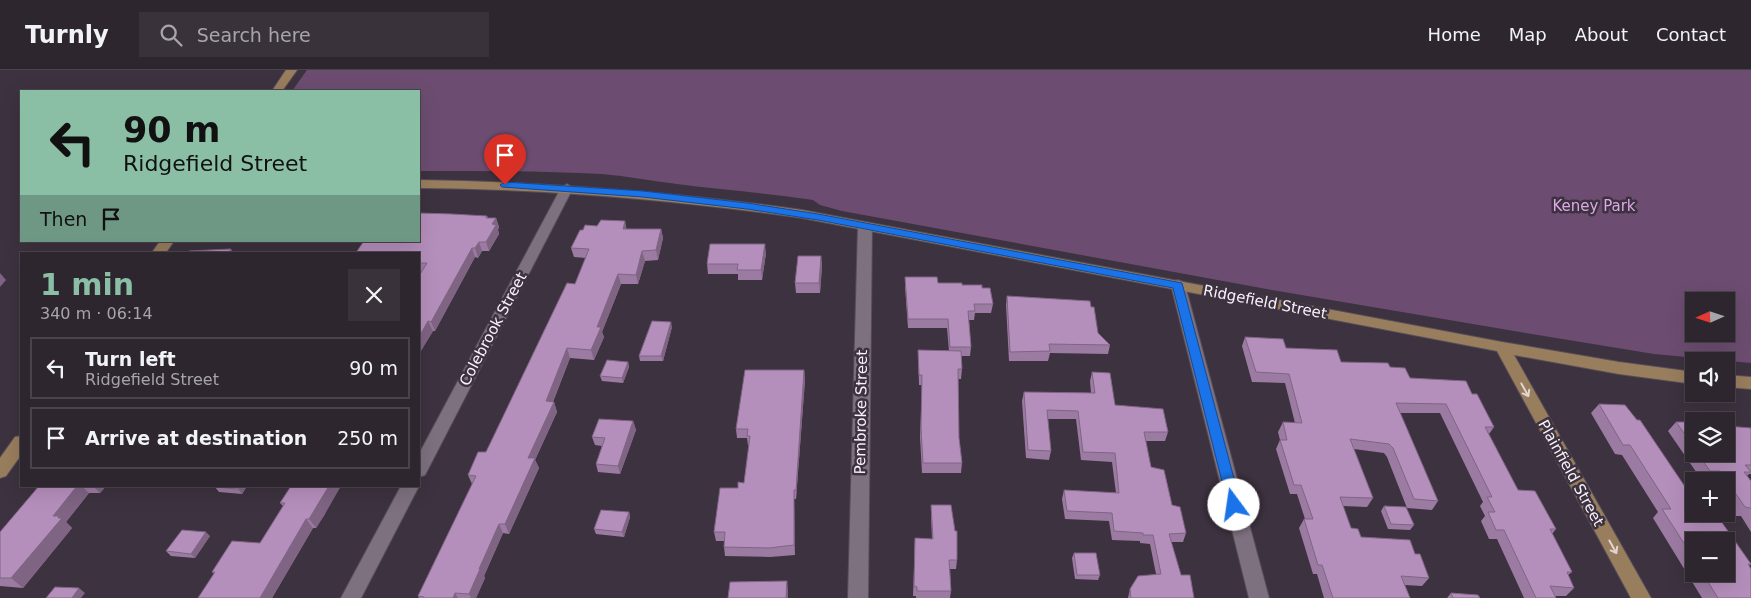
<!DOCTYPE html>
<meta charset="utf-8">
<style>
:root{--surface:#2e262f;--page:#3a323b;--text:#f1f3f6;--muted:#a7a5aa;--line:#49434b;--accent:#8abfa5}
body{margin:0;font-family:"DejaVu Sans",sans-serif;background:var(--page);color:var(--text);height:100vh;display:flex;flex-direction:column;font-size:19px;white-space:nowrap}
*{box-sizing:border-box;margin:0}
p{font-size:16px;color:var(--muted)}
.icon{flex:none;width:28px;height:28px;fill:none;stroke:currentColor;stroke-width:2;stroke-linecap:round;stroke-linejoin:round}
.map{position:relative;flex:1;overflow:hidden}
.side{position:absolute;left:20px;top:182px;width:400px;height:235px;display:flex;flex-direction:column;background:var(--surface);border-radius:0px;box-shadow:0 5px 20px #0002,0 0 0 1px var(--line)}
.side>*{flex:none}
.top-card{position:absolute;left:20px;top:20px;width:400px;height:152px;border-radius:0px;box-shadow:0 5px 20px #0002,0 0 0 1px var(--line);background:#8abfa5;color:#111;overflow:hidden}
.needle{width:32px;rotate:267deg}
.buttons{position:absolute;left:1685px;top:222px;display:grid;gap:10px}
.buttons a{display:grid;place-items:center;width:50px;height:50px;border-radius:0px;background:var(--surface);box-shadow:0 5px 20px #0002,0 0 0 1px var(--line);font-size:25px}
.pin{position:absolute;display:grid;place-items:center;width:42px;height:42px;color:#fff;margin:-51px -21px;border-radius:50% 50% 50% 0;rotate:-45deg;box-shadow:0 0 5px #0007}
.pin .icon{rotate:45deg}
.me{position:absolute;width:55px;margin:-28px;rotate:346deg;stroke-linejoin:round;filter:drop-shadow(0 0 4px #0008)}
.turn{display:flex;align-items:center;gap:18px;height:105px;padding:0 20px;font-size:22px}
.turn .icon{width:65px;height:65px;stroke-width:2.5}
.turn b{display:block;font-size:35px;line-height:42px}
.then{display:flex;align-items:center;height:48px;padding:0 20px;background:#0003;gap:10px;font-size:19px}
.round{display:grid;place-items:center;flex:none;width:52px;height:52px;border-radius:0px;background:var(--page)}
.overview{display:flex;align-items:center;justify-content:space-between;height:85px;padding:0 20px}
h1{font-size:30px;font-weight:800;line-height:38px;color:var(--accent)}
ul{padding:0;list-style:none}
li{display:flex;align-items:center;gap:15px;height:62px;margin:0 10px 8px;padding:0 10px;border:2px solid var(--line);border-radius:0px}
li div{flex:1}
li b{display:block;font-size:19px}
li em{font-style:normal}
header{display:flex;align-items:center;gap:30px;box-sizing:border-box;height:70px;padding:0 25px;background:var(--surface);border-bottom:1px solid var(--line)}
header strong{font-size:24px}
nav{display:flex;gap:28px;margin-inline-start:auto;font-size:18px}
.search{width:350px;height:45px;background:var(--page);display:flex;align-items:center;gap:12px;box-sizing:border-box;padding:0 18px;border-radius:0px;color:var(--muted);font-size:19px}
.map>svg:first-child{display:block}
.green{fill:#6c4d71;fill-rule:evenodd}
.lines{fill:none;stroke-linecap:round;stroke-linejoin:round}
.street-casing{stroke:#574e59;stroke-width:2}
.secondary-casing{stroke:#574e59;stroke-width:2}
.street{fill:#7d707f;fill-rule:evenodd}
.secondary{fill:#997e5d;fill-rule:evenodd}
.wall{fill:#9c7ba2;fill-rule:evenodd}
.shaded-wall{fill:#7f6484}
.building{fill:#b58fbc;stroke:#7f6484}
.oneway{stroke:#e1d5d3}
.route{fill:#1a73e8;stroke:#114b97}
.labels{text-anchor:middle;stroke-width:5;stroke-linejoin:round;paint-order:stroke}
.park-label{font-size:15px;fill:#dea7e9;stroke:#3d323f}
.street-label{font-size:15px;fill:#f9f2fa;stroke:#3d323f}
</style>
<header>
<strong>Turnly</strong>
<div class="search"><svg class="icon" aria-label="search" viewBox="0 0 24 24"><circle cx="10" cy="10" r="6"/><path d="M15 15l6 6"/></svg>Search here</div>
<nav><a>Home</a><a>Map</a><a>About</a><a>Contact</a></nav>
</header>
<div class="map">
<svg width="1751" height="528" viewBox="0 0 1751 528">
<rect width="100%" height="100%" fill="#3d323f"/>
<path class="green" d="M 307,0 L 1751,0 L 1751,293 L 1654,284 L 1538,265 L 1272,220 L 842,141 L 820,135 L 813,130 C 768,123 723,120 677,114 C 652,111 627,106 602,104 C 541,101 480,101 419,101 L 419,21 L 292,21 ZM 1694,231 L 1726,231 L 1726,264 L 1694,264 Z"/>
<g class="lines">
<defs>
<path id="street" d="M 567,114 L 573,118 L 425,405 L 419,407 L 419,384 L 561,118 Z
M 865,152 L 872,156 L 868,528 L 848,528 L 858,156 Z
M 1178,210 L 1183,212 L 1185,215 L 1269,528 L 1249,528 L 1171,215 L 1173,212 Z
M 401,416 L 419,416 L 361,528 L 341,528 Z"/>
<path id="secondary" d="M 286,0 L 297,0 L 282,21 L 272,21 Z
M 419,110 C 548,112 675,122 802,140 L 1502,272 L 1619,292 L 1694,302 L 1694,314 L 1619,304 L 1514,285 L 1651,528 L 1631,528 L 1497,281 L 802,148 C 675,130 548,119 419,118 Z
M 160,171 L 174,171 L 165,184 L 151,184 Z
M 1726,305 L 1751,307 L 1751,319 L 1726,317 Z
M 21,366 L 21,385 L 6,406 L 0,408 L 0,388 L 15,367 Z"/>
</defs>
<use href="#street" class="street-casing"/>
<use href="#secondary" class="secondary-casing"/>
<use href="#street" class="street"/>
<use href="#secondary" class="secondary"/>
</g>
<path class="wall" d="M 487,146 L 488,148 L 496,148 L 499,157 L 498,160 L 499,164 L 489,181 L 482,181 L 478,188 L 475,187 L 435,261 L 433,261 L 419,284 L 421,202 L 419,202 L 419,184 Z
M 625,151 L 626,159 L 661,159 L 663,168 L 658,190 L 645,191 L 638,214 L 621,214 L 602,262 L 604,267 L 594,290 L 570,288 L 553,332 L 554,332 L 557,342 L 535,390 L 539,398 L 509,464 L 503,463 L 484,506 L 485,508 L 476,528 L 419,528 L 418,526 L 472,414 L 468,405 L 486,382 L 575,214 L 586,188 L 574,187 L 571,178 L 583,160 L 597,156 Z
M 766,183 L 762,210 L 738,210 L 738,204 L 708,204 L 707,194 Z
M 821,186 L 822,196 L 820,223 L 796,223 L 795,213 Z
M 905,207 L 938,213 L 982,218 L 993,234 L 991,243 L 975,243 L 974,250 L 969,250 L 971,277 L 970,286 L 961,286 L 962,299 L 961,309 L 958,309 L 959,368 L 962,393 L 961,403 L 922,403 L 920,367 L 922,315 L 919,315 L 918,280 L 949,281 L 947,258 L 908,258 L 905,216 Z
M 1007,226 L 1098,263 L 1110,275 L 1108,284 L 1050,283 L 1048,291 L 1009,291 L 1006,235 Z
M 672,257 L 663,291 L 640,291 L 639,286 Z
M 1245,267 L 1286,278 L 1341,292 L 1390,297 L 1410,308 L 1472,324 L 1494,357 L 1489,364 L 1518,420 L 1556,459 L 1552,464 L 1572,502 L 1568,505 L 1574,518 L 1566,526 L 1554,526 L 1556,528 L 1524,528 L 1497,469 L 1489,469 L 1481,451 L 1485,446 L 1480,436 L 1483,432 L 1440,343 L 1400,343 L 1438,431 L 1432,440 L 1407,438 L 1387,387 L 1384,383 L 1354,379 L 1373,428 L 1367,437 L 1343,436 L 1351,458 L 1361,467 L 1415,484 L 1429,508 L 1422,516 L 1405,515 L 1410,528 L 1324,528 L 1317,504 L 1313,504 L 1299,458 L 1304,449 L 1305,449 L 1297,424 L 1290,424 L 1276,379 L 1280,370 L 1278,362 L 1283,352 L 1295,353 L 1285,313 L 1252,312 L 1242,276 Z
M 628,292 L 629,297 L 623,313 L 602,311 L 600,306 Z
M 804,300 L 805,310 L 796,429 L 794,429 L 795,485 L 770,487 L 725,486 L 724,477 L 724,471 L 716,471 L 714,462 L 738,418 L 744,413 L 749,375 L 748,375 L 747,368 L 737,368 L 736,359 Z
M 1092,302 L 1115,335 L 1168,362 L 1165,371 L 1146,371 L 1151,397 L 1186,463 L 1183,472 L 1171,472 L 1181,505 L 1194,528 L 1128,528 L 1130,519 L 1156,504 L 1150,474 L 1140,473 L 1140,471 L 1112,470 L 1109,451 L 1065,449 L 1062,429 L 1064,420 L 1116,423 L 1112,392 L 1081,390 L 1076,349 L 1047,349 L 1051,381 L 1049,390 L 1026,388 L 1022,331 L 1024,322 L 1091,323 L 1090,311 Z
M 1599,334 L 1694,430 L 1751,494 L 1749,496 L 1751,528 L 1702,528 L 1653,448 L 1658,442 L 1622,385 L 1615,384 L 1591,343 ZM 1694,471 L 1726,504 L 1694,504 Z
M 633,351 L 636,360 L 620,404 L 598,402 L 596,394 L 602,376 L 595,375 L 592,367 Z
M 1676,352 L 1694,352 L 1694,384 L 1726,384 L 1751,358 L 1751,404 L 1749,404 L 1747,406 L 1751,411 L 1751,462 L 1741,446 L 1735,446 L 1726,432 L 1726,411 L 1712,411 L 1711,410 L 1701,409 L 1668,361 Z
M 39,416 L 106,416 L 100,423 L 89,423 L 66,452 L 72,458 L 23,518 L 0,516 L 0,462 Z
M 201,416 L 247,416 L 242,424 L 219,422 L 215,417 Z
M 291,416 L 325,444 L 316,458 L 313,458 L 272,528 L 198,528 L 214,504 L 212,502 L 260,473 L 283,436 L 280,433 Z
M 931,435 L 957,490 L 956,499 L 950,499 L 951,521 L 950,528 L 916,528 L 916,526 L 913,526 L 915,468 L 932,469 L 931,445 Z
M 1384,436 L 1414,455 L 1410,460 L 1388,459 L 1381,441 Z
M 629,442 L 630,447 L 624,467 L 596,464 L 594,459 Z
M 210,466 L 195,488 L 171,486 L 166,481 Z
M 1074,483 L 1100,505 L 1098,510 L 1075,509 L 1072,488 Z
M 1451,523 L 1480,528 L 1447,528 Z"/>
<path class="shaded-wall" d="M 496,148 L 499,157 L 498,160 L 499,164 L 489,181 L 486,172 L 492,154 Z
M 625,151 L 627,161 L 623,159 Z
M 661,159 L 663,168 L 658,190 L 656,180 Z
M 479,172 L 482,181 L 478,188 L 475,178 Z
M 765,174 L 766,183 L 762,210 L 761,200 Z
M 472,178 L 475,187 L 435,261 L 431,252 Z
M 231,179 L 234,184 L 228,184 Z
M 642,181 L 645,191 L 638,214 L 636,205 Z
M 821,186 L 822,196 L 820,223 L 819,213 Z
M 0,203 L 6,210 L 0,217 Z
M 618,204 L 621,214 L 602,262 L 604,267 L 594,290 L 591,280 L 597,257 Z
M 428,251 L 433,261 L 419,284 L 419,267 Z
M 671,252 L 672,257 L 663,291 L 661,286 Z
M 567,278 L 570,288 L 549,341 L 546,331 Z
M 628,292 L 629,297 L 623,313 L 622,308 Z
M 804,300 L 805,310 L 796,429 L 796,420 Z
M 554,332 L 557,342 L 535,390 L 539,398 L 509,464 L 505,454 L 528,388 Z
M 633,351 L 636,360 L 620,404 L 618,396 Z
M 77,416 L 82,416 L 89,423 L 66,452 L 72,458 L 23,518 L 11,508 L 53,446 Z
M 93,416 L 106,416 L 100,423 Z
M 239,416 L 247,416 L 242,424 L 238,419 Z
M 329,416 L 341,416 L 325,444 L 316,458 L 309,449 Z
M 794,420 L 794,429 L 795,485 L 794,475 Z
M 629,442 L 630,447 L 624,467 L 622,462 Z
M 306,449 L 313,458 L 272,528 L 260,528 Z
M 499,454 L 503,463 L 484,506 L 485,508 L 476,528 L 471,528 L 469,524 L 479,499 Z
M 206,462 L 210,466 L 195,488 L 191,484 Z
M 787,511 L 788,520 L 788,528 L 786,528 Z
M 79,518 L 85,523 L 81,528 L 72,528 Z
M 455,523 L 458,528 L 453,528 Z"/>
<path class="building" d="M 419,143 L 452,144 L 487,146 L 486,148 L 496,148 L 492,154 L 496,155 L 486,172 L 479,172 L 475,178 L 472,178 L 431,252 L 428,251 L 419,267 L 419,206 L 427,193 L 419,193 L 419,184 L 355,184 L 364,171 L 419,171 Z
M 601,150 L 625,151 L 623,159 L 661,159 L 656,180 L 642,181 L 636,205 L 618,204 L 597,257 L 601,257 L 591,280 L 567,278 L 546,331 L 554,332 L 528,388 L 535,388 L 505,454 L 499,454 L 479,499 L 480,499 L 469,524 L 455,523 L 453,528 L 424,528 L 424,527 L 418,526 L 476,406 L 468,405 L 478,382 L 486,382 L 567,213 L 575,214 L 589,179 L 571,178 L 580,160 L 583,160 L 585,155 L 597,156 Z
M 710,174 L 765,174 L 761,200 L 737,200 L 738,194 L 707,194 Z
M 231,179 L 228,184 L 187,184 L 189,181 Z
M 798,186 L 821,186 L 819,213 L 795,213 Z
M 905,207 L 937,207 L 938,213 L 962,213 L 962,215 L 982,215 L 982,218 L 990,218 L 993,234 L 974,234 L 975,241 L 968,241 L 971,277 L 950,277 L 948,249 L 908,249 Z
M 1007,226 L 1090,231 L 1091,237 L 1094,237 L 1098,263 L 1110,275 L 1049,274 L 1050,281 L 1010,282 Z
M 652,251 L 671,252 L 661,286 L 639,286 Z
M 1245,267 L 1283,269 L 1286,278 L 1337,280 L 1341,292 L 1388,293 L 1390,297 L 1405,298 L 1410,308 L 1466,311 L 1472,324 L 1477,324 L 1494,357 L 1485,357 L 1518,420 L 1535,421 L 1556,459 L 1550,459 L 1572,502 L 1567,502 L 1574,518 L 1550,516 L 1556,528 L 1536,528 L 1504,460 L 1496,460 L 1488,442 L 1495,442 L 1487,427 L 1492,427 L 1446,334 L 1396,333 L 1438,431 L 1414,429 L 1393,378 L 1389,374 L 1350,369 L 1373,428 L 1340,427 L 1351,458 L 1358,459 L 1361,467 L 1410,470 L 1415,484 L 1420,484 L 1429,508 L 1401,506 L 1410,528 L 1333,528 L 1322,495 L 1318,495 L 1304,449 L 1313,449 L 1301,415 L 1294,415 L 1280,370 L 1287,370 L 1283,352 L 1302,353 L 1289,304 L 1256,302 Z
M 918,280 L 961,281 L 962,299 L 958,299 L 959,368 L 962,393 L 923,393 L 921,358 L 922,305 L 919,305 Z
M 607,290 L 628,292 L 622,308 L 600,306 Z
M 745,300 L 804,300 L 796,420 L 794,420 L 794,475 L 769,478 L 724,477 L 725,462 L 714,462 L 720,418 L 738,418 L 738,412 L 744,413 L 750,366 L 747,366 L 748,359 L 736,359 Z
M 1092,302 L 1110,303 L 1115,335 L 1163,339 L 1168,362 L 1144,362 L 1151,397 L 1164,400 L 1172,435 L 1180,437 L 1186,463 L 1169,464 L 1181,505 L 1190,505 L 1194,528 L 1131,528 L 1130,519 L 1138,506 L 1161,504 L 1153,465 L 1143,465 L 1143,463 L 1114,461 L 1112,443 L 1067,441 L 1064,420 L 1119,423 L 1115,383 L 1083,382 L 1078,341 L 1047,340 L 1051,381 L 1028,380 L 1024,322 L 1095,323 Z
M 1599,334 L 1625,335 L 1637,350 L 1640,350 L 1694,430 L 1694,444 L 1716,444 L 1751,494 L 1748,494 L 1751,499 L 1751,528 L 1718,528 L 1703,504 L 1726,504 L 1726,471 L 1694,471 L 1694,489 L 1662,439 L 1671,439 L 1630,375 L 1623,375 Z
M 599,349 L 633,351 L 618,396 L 596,394 L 605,368 L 592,367 Z
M 1676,352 L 1694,352 L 1694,377 Z
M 1726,356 L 1751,358 L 1751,395 L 1745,395 L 1751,402 L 1744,402 L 1751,411 L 1751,439 L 1750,438 L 1745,437 L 1720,401 L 1710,401 L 1698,384 L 1726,384 Z
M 39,416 L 77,416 L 53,446 L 59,446 L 58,448 L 62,448 L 11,508 L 0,508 L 0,462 Z
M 216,416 L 239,416 L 238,419 L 215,417 Z
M 291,416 L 329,416 L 309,449 L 306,449 L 260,528 L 198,528 L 215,502 L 212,502 L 232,471 L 260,473 L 285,433 L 280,433 Z
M 931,435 L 951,435 L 955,461 L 957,461 L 957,490 L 949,490 L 951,521 L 917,521 L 917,517 L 914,516 L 915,468 L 933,469 Z
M 1384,436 L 1406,437 L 1414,455 L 1391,454 Z
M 601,440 L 629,442 L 622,462 L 594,459 Z
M 182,460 L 206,462 L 191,484 L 166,481 Z
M 1074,483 L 1096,483 L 1100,505 L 1077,505 Z
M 787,511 L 786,528 L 728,528 L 730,512 Z
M 55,517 L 79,518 L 72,528 L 46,528 Z
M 1451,523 L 1478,525 L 1480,528 L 1453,528 Z"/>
<defs><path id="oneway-shaft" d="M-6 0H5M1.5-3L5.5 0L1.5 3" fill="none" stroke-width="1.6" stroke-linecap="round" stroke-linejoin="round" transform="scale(1.25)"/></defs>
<g class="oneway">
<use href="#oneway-shaft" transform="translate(1525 320) rotate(61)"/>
<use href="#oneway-shaft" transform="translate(1613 477) rotate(61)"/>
</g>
<path class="route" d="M 505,112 L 643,121 L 747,133 L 818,144 L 1182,213 L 1241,435 L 1239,439 L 1234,440 L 1230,439 L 1228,435 L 1173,218 L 818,150 L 747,139 L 643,127 L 502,117 L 500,115 Z"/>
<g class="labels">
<g class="park-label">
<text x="1594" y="141">Keney Park</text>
</g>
<g class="street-label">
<text transform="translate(1265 232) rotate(11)" y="5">Ridgefield Street</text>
<text transform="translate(493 259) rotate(-62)" y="5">Colebrook Street</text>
<text transform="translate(861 342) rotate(-89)" y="5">Pembroke Street</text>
<text transform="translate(1571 403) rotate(61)" y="5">Plainfield Street</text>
</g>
</g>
</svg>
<div class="buttons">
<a><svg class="needle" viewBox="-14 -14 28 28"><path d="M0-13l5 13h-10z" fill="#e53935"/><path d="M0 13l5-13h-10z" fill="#a7a5aa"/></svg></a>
<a><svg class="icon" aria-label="sound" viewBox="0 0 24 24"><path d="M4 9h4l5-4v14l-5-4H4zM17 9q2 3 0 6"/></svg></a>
<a><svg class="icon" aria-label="layers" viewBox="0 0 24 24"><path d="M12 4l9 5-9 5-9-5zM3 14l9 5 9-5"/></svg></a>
<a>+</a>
<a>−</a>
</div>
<div class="pin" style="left:505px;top:115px;background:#d93025"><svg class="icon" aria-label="arrive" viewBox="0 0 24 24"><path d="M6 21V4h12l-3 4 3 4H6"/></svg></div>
<svg class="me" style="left:1234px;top:435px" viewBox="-20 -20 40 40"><circle r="19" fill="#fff"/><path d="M0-13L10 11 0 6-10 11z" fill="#1a73e8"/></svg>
<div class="top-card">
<div class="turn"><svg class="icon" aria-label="left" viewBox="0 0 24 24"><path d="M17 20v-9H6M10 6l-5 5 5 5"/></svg><div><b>90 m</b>Ridgefield Street</div></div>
<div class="then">Then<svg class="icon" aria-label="arrive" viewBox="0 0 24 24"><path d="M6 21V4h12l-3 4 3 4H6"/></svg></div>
</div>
<section class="side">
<div class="overview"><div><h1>1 min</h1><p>340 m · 06:14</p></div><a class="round"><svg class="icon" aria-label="close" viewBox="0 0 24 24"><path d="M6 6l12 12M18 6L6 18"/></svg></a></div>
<ul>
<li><svg class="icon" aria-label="left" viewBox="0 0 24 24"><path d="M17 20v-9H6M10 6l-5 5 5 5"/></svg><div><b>Turn left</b><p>Ridgefield Street</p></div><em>90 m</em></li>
<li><svg class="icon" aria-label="arrive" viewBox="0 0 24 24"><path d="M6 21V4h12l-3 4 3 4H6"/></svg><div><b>Arrive at destination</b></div><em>250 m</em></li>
</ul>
</section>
</div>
